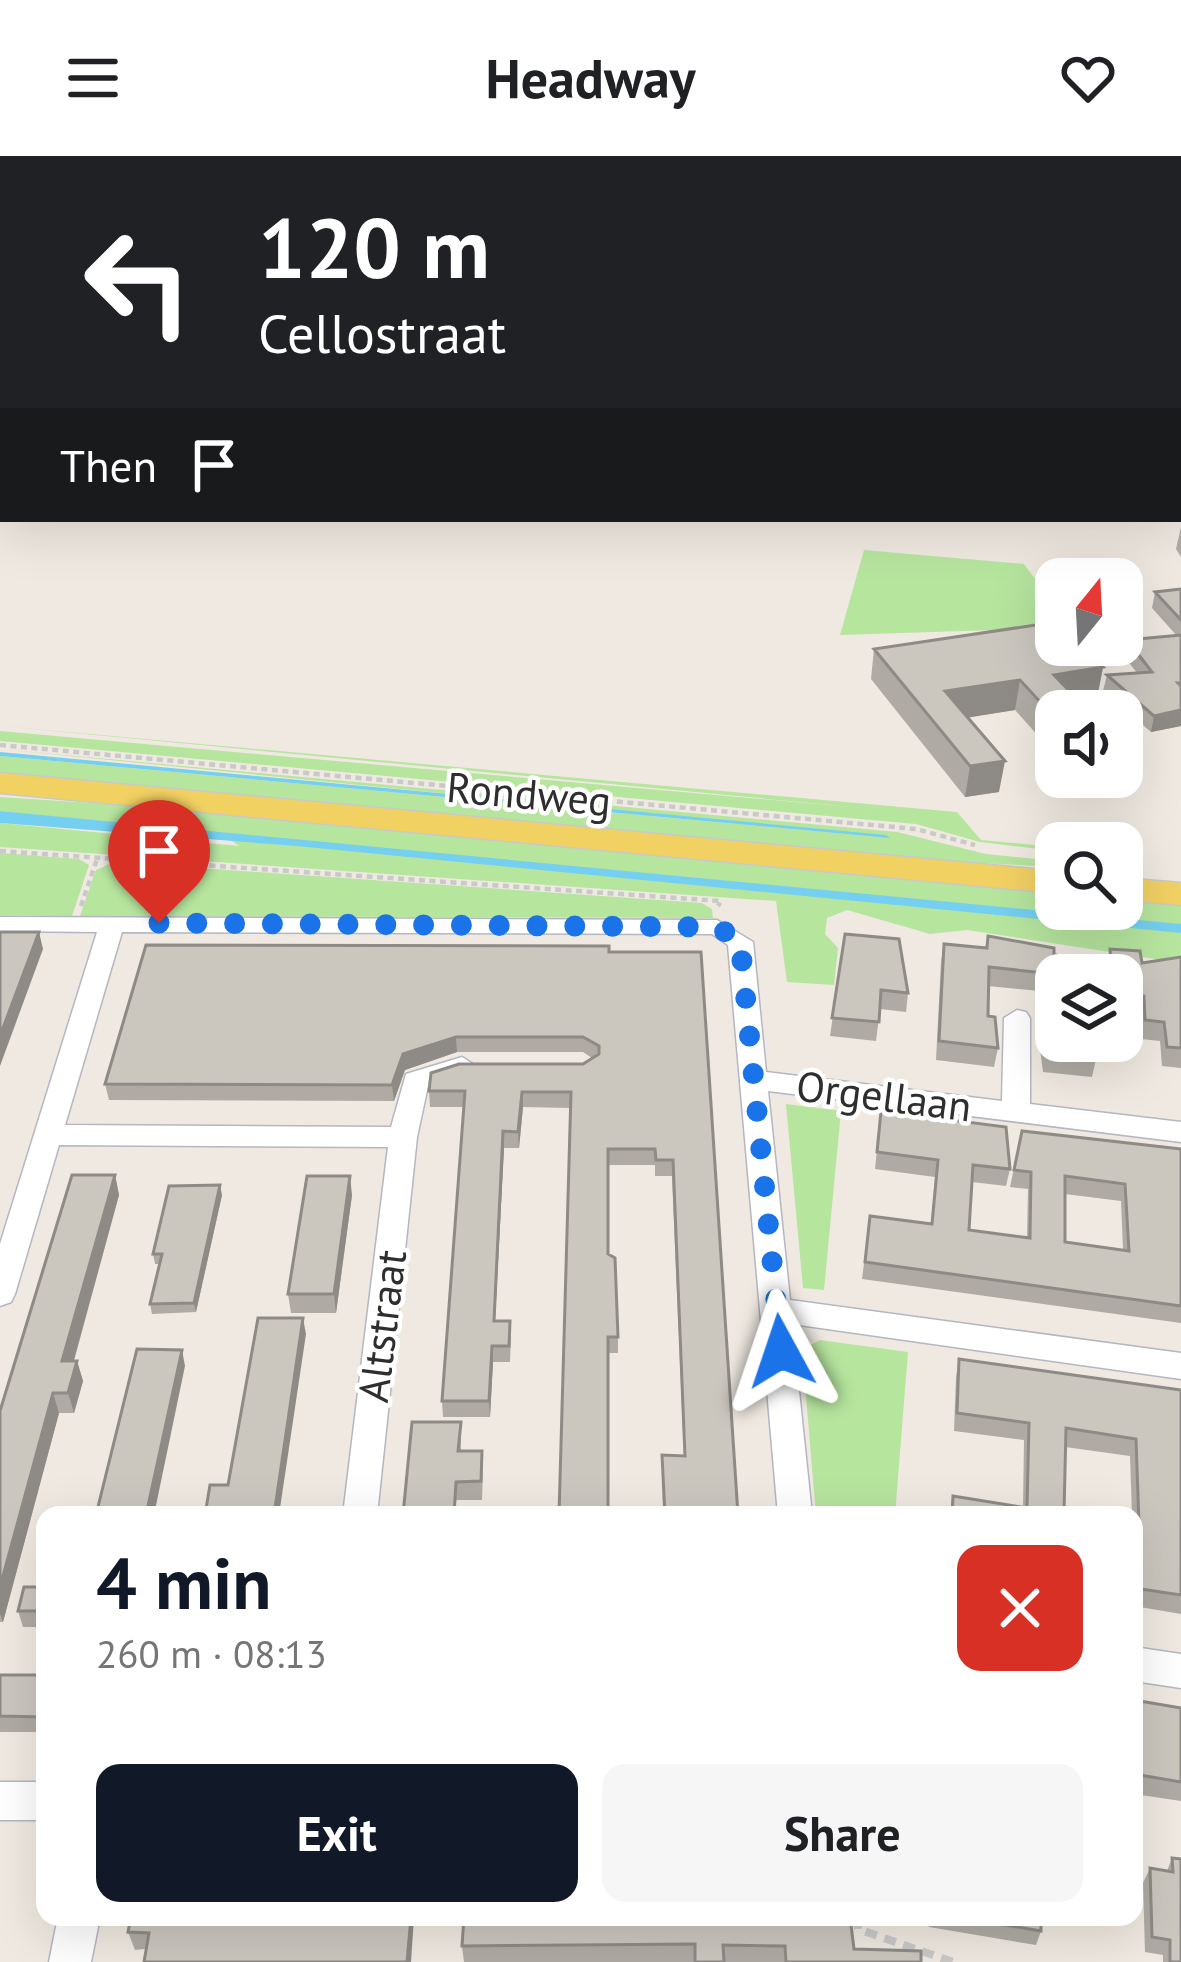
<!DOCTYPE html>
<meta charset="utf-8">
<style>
:root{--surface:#fff;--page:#f6f6f6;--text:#202124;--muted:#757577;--accent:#111827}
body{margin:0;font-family:"PT Sans",sans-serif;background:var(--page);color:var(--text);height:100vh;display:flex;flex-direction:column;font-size:45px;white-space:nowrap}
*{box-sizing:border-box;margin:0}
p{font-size:39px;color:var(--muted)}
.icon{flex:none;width:66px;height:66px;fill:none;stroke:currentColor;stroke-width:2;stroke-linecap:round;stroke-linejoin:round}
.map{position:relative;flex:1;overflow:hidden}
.sheet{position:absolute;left:36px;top:1350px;width:1107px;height:420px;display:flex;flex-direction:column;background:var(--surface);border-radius:24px;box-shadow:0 12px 48px #0002}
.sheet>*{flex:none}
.guide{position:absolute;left:0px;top:0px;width:1182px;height:366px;box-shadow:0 12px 48px #0002;background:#202124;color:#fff;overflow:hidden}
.needle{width:78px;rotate:18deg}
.fabs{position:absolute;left:1035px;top:402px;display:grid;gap:24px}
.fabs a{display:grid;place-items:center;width:108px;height:108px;border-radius:24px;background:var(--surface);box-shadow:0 12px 48px #0002;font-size:60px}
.pin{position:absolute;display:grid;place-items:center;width:102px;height:102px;color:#fff;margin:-123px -51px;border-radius:50% 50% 50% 0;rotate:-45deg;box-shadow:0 0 12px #0007}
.pin .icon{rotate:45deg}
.me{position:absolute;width:132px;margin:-66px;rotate:355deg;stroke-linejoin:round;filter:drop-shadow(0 0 9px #0008)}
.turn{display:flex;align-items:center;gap:42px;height:252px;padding:0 60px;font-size:54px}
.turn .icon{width:156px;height:156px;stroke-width:2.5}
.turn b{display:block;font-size:84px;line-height:102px}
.then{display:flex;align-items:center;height:114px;padding:0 60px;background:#0003;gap:24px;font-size:45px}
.round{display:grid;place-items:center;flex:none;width:126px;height:126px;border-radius:24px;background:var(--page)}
.head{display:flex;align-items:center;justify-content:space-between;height:204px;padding:0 60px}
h1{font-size:72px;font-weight:700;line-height:90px;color:var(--accent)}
.button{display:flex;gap:24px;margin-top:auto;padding:24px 60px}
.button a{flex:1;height:138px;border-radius:24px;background:var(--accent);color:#fff;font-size:48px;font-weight:700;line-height:138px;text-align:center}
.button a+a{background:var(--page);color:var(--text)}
header{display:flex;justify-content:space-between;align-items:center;height:156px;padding:0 60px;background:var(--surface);font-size:54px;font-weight:700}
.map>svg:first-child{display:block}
.green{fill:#b6e59e}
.water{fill:#75cff0}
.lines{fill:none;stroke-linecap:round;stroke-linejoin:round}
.street-casing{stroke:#b4b7c1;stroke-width:3}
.primary-casing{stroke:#c9c9c9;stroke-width:3}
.path-far2{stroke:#c9c9c9;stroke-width:3;stroke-dasharray:4.5 3;stroke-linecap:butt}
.path-far1{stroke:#c9c9c9;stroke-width:4.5;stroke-dasharray:6 4.5;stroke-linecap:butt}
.path{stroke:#c9c9c9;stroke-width:8;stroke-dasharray:12 8;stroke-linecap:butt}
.street{fill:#fff;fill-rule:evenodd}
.primary{fill:#f2d163;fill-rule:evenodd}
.wall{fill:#afaba4;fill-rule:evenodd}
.shaded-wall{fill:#8e8b86}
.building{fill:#cbc7bf;stroke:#8e8b86;stroke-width:3;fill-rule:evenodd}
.route{stroke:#1a73e8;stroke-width:21;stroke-dasharray:0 37.8}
.labels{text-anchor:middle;stroke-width:9;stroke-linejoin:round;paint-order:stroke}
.street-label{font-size:42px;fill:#2e2e2e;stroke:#fff}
</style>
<header><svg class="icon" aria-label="menu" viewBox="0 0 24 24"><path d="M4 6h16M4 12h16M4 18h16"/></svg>Headway<svg class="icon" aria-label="heart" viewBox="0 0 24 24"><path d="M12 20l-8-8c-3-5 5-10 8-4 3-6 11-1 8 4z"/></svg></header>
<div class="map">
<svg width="1181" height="1806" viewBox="0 0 1181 1806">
<rect width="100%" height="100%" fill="#efe9e1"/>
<path class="green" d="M 864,394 L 1024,408 L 1056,451 L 1056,472 L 840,479 Z
M 0,570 L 957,656 L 981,684 L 1056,691 L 1056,695 L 980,686 L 916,668 L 0,585 L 0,575 L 884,654 Z
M 0,593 L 897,676 L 986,698 L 1056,705 L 1056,711 L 904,703 L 0,619 L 0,600 L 890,682 Z
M 0,641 L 230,656 L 1056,735 L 1056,753 L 1122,753 L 1122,741 L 1181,747 L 1181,807 L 967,774 L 930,778 L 847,754 L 827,762 L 825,778 L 838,792 L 834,829 L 787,826 L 776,745 L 0,691 L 0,667 L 239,690 L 222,678 L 0,655 Z
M 0,697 L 79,703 L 89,709 L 72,760 L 0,759 Z
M 114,706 L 702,747 L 712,753 L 713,762 L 80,760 L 96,714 Z
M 786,948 L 841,955 L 824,1134 L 803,1132 Z
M 820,1184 L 908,1196 L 895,1359 L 816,1359 L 802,1193 Z"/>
<path class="water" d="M 0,596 L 886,679 L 890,682 L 0,600 Z
M 0,655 L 1159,766 L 1181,768 L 1181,777 L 297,690 L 0,667 Z"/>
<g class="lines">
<defs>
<path id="street" d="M 3,36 L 3,44 L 0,45 L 0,37 Z
M 0,761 L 717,764 L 753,786 L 766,916 L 1002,945 L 1004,862 L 1017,854 L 1026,856 L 1030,862 L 1030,948 L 1181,966 L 1181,986 L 768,935 L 790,1144 L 1181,1197 L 1181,1223 L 792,1168 L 812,1359 L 778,1359 L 728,789 L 712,778 L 122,776 L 65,969 L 391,971 L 406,918 L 462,901 L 476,910 L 472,916 L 428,930 L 417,981 L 377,1359 L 343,1359 L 388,991 L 59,989 L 15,1138 L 11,1146 L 0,1150 L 0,1088 L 97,776 L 0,775 Z
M 1134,1491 L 1181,1498 L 1181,1532 L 1134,1525 Z
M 0,1626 L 45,1626 L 45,1664 L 0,1664 Z
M 58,1761 L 100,1761 L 91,1806 L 49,1806 Z"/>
<path id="primary" d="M 0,617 L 1056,715 L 1056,737 L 0,637 Z
M 1122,722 L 1181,727 L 1181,749 L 1122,744 Z"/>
</defs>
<use href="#street" class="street-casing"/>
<use href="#primary" class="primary-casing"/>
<path class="path-far2" d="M 997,0 L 1006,3"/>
<path class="path-far1" d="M 0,589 L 916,673 L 975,689
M 0,695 L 721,745 L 718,750
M 81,750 L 97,703"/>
<path class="path" d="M 857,1761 L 858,1773 L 953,1806"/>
<use href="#street" class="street"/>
<use href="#primary" class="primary"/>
</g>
<path class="wall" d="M 1181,371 L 1181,401 L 1176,393 Z
M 1181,433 L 1181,570 L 1151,576 L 1103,535 L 1107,519 L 1137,517 L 1124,500 L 1127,484 L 1177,480 L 1152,452 L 1155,436 Z
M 874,493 L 1103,511 L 1097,542 L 1078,544 L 1056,555 L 1056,600 L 1015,554 L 968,561 L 999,636 L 965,641 L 871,523 Z
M 845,778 L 908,837 L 906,856 L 880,853 L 876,885 L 830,880 Z
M 988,780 L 1054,799 L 1107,804 L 1110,793 L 1142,807 L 1181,801 L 1181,912 L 1162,910 L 1160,885 L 1141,883 L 1139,858 L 1122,855 L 1122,819 L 1056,819 L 1096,903 L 1092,921 L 1043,916 L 1039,885 L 1043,866 L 1051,867 L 1050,834 L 1050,836 L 988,830 L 988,860 L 998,892 L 994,911 L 936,904 L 941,806 L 944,788 L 985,792 Z
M 609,796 L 701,796 L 738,1359 L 663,1359 L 662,1299 L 684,1300 L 672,1020 L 655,1020 L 655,1009 L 608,1009 L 608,1098 L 618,1181 L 618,1197 L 608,1197 L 570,952 L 523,951 L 519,992 L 504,992 L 495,1165 L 511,1181 L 510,1206 L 493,1206 L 490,1261 L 443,1261 L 442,1245 L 464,951 L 430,951 L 429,935 L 583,908 L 592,902 L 583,896 L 457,896 L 405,914 L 394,945 L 109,944 L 105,928 Z
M 881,955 L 1010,1013 L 1006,1030 L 972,1026 L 969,1074 L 1027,1081 L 1028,1033 L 1010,1031 L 1022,975 L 1181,993 L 1181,1167 L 862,1123 L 870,1060 L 931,1068 L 935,1021 L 875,1013 ZM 1065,1038 L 1121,1045 L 1123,1094 L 1065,1086 Z
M 115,1019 L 119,1039 L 74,1205 L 77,1205 L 83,1225 L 74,1257 L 59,1257 L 3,1466 L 0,1466 L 0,1255 Z
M 222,1039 L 196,1156 L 152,1158 L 150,1148 L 159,1108 L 155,1108 L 153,1098 Z
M 352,1039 L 336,1157 L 291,1157 L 288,1138 Z
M 959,1203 L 1181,1234 L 1181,1458 L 1134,1450 L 1134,1359 L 1132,1359 L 1130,1300 L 1065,1291 L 1064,1357 L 1076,1359 L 949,1359 L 953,1340 L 1023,1351 L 1024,1284 L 954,1275 L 956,1221 Z
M 461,1266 L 461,1295 L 483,1314 L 482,1344 L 458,1344 L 403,1359 Z
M 45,1431 L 45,1471 L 23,1471 L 18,1455 Z
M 0,1519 L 45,1519 L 45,1576 L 0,1576 Z
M 1134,1544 L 1181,1552 L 1181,1645 L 1134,1638 Z
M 1172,1702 L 1181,1806 L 1163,1806 L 1163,1799 L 1145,1796 L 1143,1727 L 1150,1712 L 1167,1715 Z
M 131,1761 L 850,1761 L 854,1793 L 921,1806 L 464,1806 L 462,1790 L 464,1762 L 415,1762 L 135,1794 L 128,1776 Z
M 929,1761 L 1041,1761 L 1041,1775 L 1036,1789 L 929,1771 Z"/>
<path class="shaded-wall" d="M 1103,511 L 1097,542 L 1049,549 L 1054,519 Z
M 1020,524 L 1015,554 L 941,566 L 945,535 Z
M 1181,554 L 1181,570 L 1151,576 L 1154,560 Z
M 1005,605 L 999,636 L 965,641 L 970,610 Z
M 39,776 L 43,793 L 0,910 L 0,880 Z
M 456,881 L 457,896 L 405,914 L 394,945 L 392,929 L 403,898 Z
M 522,936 L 523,951 L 519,992 L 518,976 Z
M 503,975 L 504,992 L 494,1181 L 494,1165 Z
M 115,1019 L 119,1039 L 68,1225 L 62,1205 Z
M 350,1020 L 352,1039 L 336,1157 L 334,1138 Z
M 220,1029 L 222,1039 L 196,1156 L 194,1147 Z
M 303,1162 L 306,1178 L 279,1359 L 274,1359 Z
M 492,1190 L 493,1206 L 490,1261 L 489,1245 Z
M 182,1194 L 185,1210 L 154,1359 L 146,1359 Z
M 77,1205 L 83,1225 L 74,1257 L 68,1237 Z
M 53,1237 L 59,1257 L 3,1466 L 0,1458 L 0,1431 Z
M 411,1761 L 414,1761 L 411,1806 L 407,1806 Z"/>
<path class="building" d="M 0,127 L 3,128 L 3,156 L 0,157 Z
M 1181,433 L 1181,464 L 1155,436 Z
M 1056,466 L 1056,489 L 1080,489 L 1103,511 L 1054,519 L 1089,555 L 1056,555 L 1056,563 L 1020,524 L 945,535 L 1005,605 L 970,610 L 874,493 Z
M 1181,479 L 1181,527 L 1178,527 L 1181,530 L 1181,554 L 1154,560 L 1107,519 L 1152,516 L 1127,484 Z
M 0,776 L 39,776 L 0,880 Z
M 845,778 L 899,783 L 908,837 L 881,834 L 879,866 L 832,862 Z
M 988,780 L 1054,792 L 1054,799 L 1111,805 L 1110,793 L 1140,795 L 1142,807 L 1181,801 L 1181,892 L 1167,891 L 1164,866 L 1145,864 L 1144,840 L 1122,836 L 1122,819 L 1056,819 L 1056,885 L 1095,885 L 1096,903 L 1047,897 L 1043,866 L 1056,868 L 1054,804 L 1054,818 L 989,811 L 988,860 L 995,861 L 998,892 L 939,885 L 944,788 L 987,792 Z
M 146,789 L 609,790 L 609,796 L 701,796 L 738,1359 L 665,1359 L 662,1299 L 685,1300 L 673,1004 L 656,1004 L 655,993 L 608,993 L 608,1098 L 615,1102 L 618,1181 L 608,1181 L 608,1359 L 559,1359 L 571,936 L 522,936 L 518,976 L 503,975 L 494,1165 L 510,1165 L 509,1190 L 492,1190 L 489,1245 L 442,1245 L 465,935 L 429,935 L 431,917 L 459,908 L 583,908 L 599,898 L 599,890 L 583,881 L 456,881 L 403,898 L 392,929 L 105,928 Z
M 881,955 L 1006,971 L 1010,1013 L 973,1009 L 969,1074 L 999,1078 L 1030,1082 L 1031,1016 L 1014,1014 L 1022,975 L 1181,993 L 1181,1150 L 865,1106 L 870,1060 L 932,1068 L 938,1004 L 877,996 ZM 1065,1020 L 1125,1028 L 1129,1095 L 1065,1086 Z
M 72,1019 L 115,1019 L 62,1205 L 77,1205 L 68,1237 L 53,1237 L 0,1431 L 0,1255 Z
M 307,1020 L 350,1020 L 334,1138 L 288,1138 Z
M 220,1029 L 194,1147 L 150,1148 L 162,1098 L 153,1098 L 169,1030 Z
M 258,1162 L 303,1162 L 274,1359 L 205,1359 L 210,1329 L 228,1329 Z
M 137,1193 L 182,1194 L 146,1359 L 96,1359 Z
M 959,1203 L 1181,1234 L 1181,1439 L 1134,1432 L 1134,1368 L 1139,1368 L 1136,1283 L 1066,1272 L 1064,1357 L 1076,1359 L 952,1359 L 953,1340 L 1027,1352 L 1029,1267 L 957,1257 Z
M 412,1266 L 461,1266 L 458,1295 L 482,1295 L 481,1325 L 456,1326 L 454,1359 L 403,1359 Z
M 24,1431 L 45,1431 L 45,1455 L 18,1455 Z
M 0,1519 L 45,1519 L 45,1561 L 0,1560 Z
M 1134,1544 L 1181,1552 L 1181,1626 L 1134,1618 Z
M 1172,1702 L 1181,1703 L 1181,1806 L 1170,1806 L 1170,1784 L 1152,1781 L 1150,1712 L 1173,1716 Z
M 131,1761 L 411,1761 L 407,1806 L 144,1806 L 149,1777 L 128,1776 Z
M 464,1761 L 850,1761 L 854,1793 L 921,1795 L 921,1806 L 786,1806 L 785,1790 L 723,1789 L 724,1806 L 695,1806 L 695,1788 L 462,1790 Z
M 957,1761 L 1041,1761 L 1041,1775 Z"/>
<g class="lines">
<path class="route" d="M 159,767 L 717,771 L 740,785 L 781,1195"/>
</g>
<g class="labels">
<g class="street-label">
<text transform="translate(529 638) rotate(5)" y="15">Rondweg</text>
<text transform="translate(884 940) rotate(7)" y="15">Orgellaan</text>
<text transform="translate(382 1170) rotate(-83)" y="15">Altstraat</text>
</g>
</g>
</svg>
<div class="fabs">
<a><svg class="needle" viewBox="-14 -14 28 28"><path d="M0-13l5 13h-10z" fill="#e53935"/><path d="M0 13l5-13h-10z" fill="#757577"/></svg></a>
<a><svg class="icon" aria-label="sound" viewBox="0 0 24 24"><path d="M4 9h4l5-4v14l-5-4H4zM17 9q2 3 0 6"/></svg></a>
<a><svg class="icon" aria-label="search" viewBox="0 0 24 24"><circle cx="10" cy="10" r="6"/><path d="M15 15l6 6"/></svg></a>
<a><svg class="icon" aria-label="layers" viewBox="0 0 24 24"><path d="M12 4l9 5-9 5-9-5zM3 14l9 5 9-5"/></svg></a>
</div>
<div class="pin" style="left:159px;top:767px;background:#d93025"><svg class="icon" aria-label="arrive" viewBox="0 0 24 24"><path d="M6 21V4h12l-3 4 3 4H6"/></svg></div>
<svg class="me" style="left:781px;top:1195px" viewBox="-20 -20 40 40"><path d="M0-17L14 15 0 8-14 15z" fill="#1a73e8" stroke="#fff" stroke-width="4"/></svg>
<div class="guide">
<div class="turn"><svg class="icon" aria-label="left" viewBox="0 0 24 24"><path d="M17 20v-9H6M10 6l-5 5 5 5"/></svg><div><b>120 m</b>Cellostraat</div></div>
<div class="then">Then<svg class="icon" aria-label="arrive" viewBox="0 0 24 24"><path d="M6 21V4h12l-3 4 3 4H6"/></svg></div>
</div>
<section class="sheet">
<div class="head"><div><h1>4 min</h1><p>260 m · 08:13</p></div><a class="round" style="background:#d93025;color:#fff"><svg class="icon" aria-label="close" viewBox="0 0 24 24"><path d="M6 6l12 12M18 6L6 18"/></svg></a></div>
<div class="button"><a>Exit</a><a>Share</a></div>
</section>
</div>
